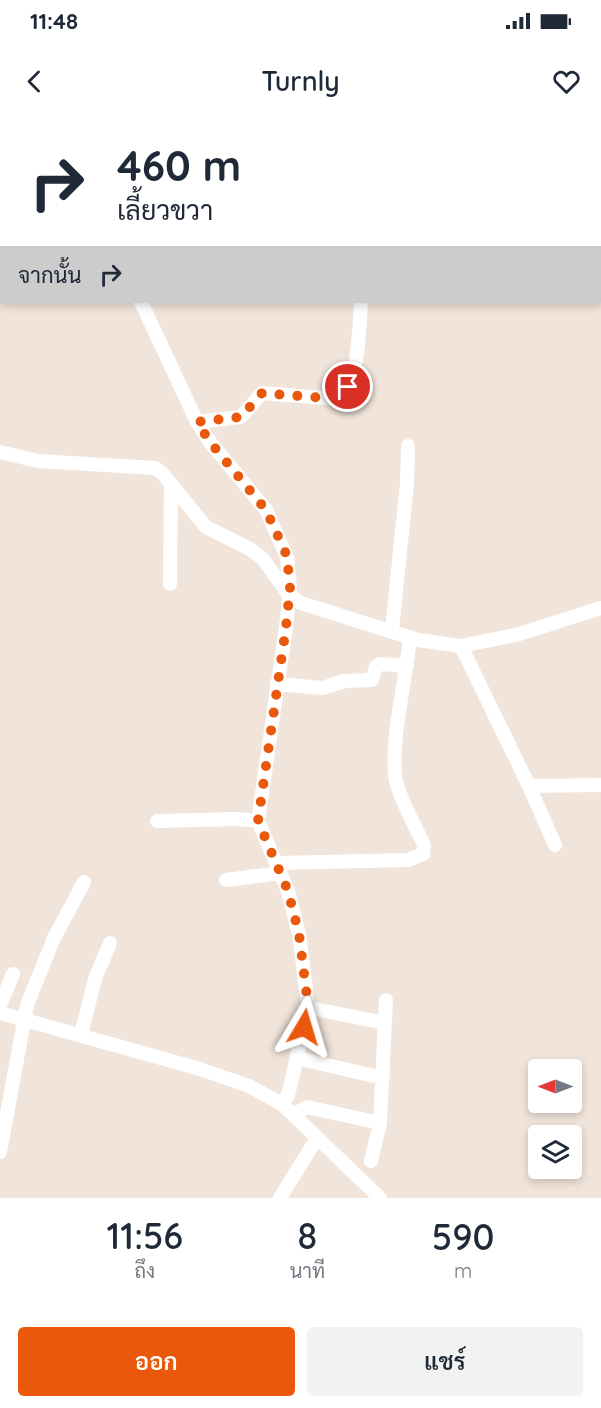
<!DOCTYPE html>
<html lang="th">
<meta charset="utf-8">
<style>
:root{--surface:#fff;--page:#f2f2f3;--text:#1f2937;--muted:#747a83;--accent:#ea580c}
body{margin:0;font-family:Quicksand,Sarabun,sans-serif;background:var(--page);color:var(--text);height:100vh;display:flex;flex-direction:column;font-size:22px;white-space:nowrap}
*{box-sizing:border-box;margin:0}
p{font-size:20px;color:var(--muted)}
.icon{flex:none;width:33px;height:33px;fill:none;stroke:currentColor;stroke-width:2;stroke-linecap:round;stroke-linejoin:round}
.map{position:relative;height:1078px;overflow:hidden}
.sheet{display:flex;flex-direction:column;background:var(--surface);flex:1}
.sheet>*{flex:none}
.hud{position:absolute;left:0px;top:0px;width:602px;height:183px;box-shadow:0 3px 9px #0003;background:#fff;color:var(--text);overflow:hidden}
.needle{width:39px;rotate:270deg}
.buttons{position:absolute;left:528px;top:939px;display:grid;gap:12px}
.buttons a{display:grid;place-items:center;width:54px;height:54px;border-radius:6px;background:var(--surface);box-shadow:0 3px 9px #0003;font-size:30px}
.pin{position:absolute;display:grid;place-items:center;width:51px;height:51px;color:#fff;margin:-26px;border:3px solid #fff;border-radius:50%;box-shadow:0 2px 6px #0007}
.me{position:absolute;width:66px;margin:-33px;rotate:7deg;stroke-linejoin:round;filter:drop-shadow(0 0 4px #0008)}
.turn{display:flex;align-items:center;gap:21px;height:126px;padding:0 18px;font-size:27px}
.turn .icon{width:78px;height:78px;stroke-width:2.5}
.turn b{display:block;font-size:42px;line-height:51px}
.then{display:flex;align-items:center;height:57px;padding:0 18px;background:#0003;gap:12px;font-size:22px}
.eta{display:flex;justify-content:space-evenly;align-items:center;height:102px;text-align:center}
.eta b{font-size:36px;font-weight:600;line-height:42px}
.button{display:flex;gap:12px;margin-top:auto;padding:12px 18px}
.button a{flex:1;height:69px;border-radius:6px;background:var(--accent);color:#fff;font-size:24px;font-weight:600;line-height:69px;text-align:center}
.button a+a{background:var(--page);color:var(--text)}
.status{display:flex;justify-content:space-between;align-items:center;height:42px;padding:0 30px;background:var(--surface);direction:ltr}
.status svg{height:16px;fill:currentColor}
header{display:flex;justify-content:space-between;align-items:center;height:78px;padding:0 18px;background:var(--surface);font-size:27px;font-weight:600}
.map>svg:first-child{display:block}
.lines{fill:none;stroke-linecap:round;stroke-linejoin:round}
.minor{stroke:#fff;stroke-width:14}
.route{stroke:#ea580c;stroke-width:10;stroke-dasharray:0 18}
</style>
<div class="status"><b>11:48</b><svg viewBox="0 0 49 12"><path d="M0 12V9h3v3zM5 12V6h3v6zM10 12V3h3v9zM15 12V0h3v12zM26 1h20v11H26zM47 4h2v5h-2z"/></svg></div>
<header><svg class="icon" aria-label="back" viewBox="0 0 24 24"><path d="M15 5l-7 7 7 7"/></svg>Turnly<svg class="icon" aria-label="heart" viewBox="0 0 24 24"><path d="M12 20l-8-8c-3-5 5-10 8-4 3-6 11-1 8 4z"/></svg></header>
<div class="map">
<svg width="601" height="1078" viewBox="0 0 601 1078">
<rect width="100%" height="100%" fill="#f1e4da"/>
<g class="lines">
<path class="minor" d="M 168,0 L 170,2
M 307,0 L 307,2
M 391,0 L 391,2
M 0,2 L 1,0
M 547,2 L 547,0
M 566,2 L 566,0
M 141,182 L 197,302 L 210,322 L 266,390 L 287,437 L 290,468 L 286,507 L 258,701 L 288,771 L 299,814 L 308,885 L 293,955 L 288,975 L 282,984
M 197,302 L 241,297 L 262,273 L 336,279 C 360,269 359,204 361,182
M 0,332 L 38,341 L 155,348 L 162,353 L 206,407 L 250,429 L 263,439 L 289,475 L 301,483 L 418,520 L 461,526 L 516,515 L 601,488
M 170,464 L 171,364
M 392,510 L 407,363 L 408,326
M 461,526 L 529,666 L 601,665
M 277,564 L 323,568 L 344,561 L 372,560 L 376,547 L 380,544 L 407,546
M 529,666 L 555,725
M 157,701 L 236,699 L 258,701
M 276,743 L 408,740 L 423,734 L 424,725 C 415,705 401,682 396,661 C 389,626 407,555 410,517
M 226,760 L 280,753
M 0,885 L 13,854
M 315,889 L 385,903
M 0,893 L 200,949 L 249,966 L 282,984 L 380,1078
M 81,915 L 95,859 L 110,823
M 305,940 L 383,958
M 293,995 L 307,987 L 380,1003
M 0,1032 L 27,885 L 54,818 L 84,762
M 371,1041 L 380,1003 L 386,880
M 280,1078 L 317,1018"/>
</g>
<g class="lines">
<path class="route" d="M 304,907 L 308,885 L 299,814 L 288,771 L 258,701 L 286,507 L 290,468 L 287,436 L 266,390 L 210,322 L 197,302 L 241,297 L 262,273 L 336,279 L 342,277 L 348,267"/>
</g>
</svg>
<div class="buttons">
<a><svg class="needle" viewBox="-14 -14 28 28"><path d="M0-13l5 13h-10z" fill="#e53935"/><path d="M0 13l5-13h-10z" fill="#747a83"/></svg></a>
<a><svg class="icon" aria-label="layers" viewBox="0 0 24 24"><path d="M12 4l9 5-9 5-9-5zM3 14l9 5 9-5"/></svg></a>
</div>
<div class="pin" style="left:348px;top:267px;background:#d93025"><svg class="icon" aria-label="arrive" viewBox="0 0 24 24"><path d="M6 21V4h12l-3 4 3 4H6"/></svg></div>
<svg class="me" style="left:304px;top:907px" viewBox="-20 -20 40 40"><path d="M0-17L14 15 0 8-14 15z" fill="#ea580c" stroke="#fff" stroke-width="4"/></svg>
<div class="hud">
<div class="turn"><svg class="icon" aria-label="right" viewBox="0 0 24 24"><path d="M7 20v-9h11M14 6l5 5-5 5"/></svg><div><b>460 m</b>เลี้ยวขวา</div></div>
<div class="then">จากนั้น<svg class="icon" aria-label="right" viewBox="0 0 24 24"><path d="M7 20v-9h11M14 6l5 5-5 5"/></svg></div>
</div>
</div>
<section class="sheet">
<div class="eta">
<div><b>11:56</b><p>ถึง</p></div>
<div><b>8</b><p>นาที</p></div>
<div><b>590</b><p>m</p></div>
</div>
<div class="button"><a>ออก</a><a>แชร์</a></div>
</section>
